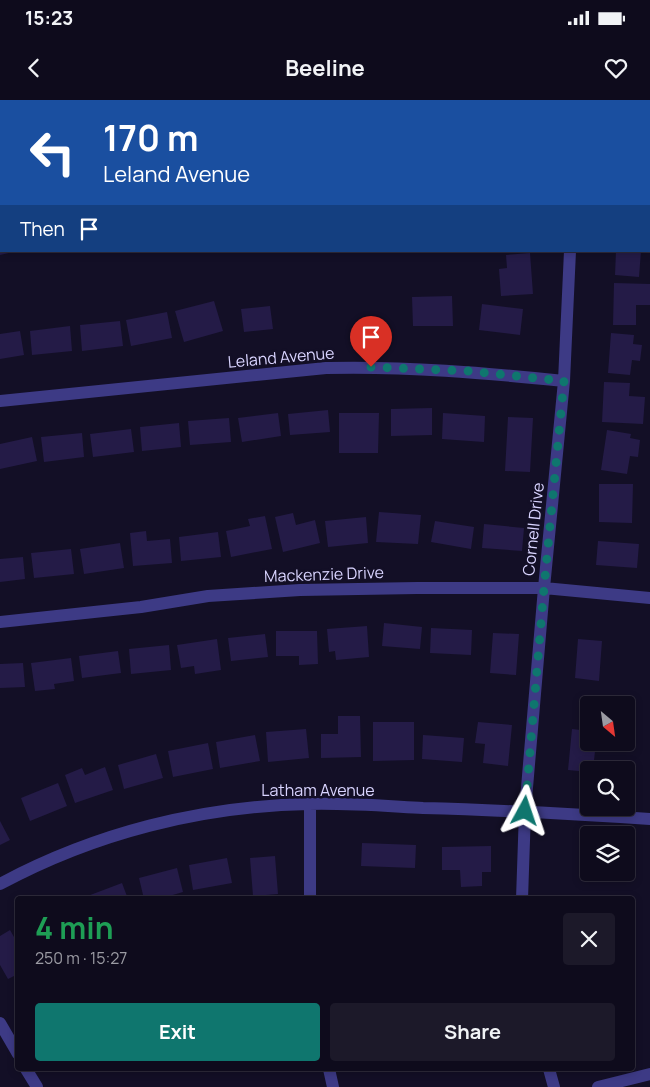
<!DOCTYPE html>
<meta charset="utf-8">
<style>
:root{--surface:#0e0b1c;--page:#1c1929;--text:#f1f3f6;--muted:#9b9ba3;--line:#2e2b3b;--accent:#0f766e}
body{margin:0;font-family:Manrope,sans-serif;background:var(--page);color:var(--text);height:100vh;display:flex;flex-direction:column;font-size:19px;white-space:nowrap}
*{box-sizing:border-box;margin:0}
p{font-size:16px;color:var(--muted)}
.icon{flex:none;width:28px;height:28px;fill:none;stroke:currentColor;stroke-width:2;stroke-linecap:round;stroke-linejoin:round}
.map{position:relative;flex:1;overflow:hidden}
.sheet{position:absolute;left:15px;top:796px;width:620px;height:175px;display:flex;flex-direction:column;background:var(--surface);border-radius:5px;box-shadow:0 2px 8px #0003,0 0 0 1px var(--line)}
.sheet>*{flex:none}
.top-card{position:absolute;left:0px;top:0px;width:650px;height:152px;box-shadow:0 2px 8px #0003,0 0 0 1px var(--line);background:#1a4fa0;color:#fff;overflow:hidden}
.needle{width:32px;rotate:151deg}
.buttons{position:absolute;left:580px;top:596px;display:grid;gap:10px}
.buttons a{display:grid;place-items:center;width:55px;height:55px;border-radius:5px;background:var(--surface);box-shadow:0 2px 8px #0003,0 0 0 1px var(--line);font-size:25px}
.pin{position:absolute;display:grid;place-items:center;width:42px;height:42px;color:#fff;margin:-51px -21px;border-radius:50% 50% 50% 0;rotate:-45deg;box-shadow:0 0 5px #0007}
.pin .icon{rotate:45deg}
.me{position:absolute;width:55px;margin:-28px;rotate:5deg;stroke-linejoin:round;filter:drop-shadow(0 0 4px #0008)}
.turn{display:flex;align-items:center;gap:18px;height:105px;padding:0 20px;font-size:22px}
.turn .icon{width:65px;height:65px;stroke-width:2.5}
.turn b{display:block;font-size:35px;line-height:42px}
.then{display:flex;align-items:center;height:48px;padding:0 20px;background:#0003;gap:10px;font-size:19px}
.round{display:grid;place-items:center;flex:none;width:52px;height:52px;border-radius:5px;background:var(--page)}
.summary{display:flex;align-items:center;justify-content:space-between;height:85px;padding:0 20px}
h1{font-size:30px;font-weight:700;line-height:38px;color:#1e9e55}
.action{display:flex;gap:10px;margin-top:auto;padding:10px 20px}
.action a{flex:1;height:58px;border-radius:5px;background:var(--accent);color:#fff;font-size:20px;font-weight:700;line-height:58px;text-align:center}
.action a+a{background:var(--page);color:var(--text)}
.status{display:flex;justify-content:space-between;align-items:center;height:35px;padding:0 25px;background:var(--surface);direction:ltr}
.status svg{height:14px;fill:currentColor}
header{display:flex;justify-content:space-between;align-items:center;height:65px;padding:0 20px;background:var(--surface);font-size:22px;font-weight:700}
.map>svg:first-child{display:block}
.building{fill:#241b47}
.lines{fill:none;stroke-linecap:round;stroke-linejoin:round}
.minor{stroke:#3d3a85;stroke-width:12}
.route{stroke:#0f766e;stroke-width:9;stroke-dasharray:0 16.2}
.labels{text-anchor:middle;stroke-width:5;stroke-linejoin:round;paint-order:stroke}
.street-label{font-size:16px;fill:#d9d4ff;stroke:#130f26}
</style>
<div class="status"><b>15:23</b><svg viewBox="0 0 49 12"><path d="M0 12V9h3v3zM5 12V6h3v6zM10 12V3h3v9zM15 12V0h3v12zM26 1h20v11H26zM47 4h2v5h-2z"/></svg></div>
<header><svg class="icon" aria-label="back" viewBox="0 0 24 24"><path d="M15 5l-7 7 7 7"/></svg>Beeline<svg class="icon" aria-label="heart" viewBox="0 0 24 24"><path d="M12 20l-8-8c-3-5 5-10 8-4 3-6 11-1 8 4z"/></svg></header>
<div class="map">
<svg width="650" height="987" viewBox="0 0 650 987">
<rect width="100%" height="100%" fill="#130f26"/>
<path class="building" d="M 0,151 L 13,151 L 13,152 L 0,155 Z
M 616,151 L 641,151 L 639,177 L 615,175 Z
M 530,153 L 533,194 L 501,196 L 499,169 L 507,168 L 506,155 Z
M 614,183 L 650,184 L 650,205 L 636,205 L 636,225 L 613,225 Z
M 452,196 L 453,226 L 413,226 L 412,197 Z
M 214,201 L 223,231 L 184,242 L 175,211 Z
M 482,204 L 523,209 L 520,235 L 479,230 Z
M 270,206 L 273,229 L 244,232 L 241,209 Z
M 167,212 L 172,238 L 131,246 L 126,220 Z
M 120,221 L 123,246 L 82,251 L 80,225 Z
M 70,226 L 72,251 L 32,255 L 30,231 Z
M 20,231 L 24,255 L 0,259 L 0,234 Z
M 611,233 L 634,235 L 633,244 L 642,245 L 640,261 L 632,260 L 630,275 L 608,273 Z
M 604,282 L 630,283 L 629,296 L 645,297 L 643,324 L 602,322 Z
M 432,308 L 432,335 L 391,336 L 391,309 Z
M 328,310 L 330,332 L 290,335 L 288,314 Z
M 278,313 L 281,336 L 242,342 L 238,318 Z
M 339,313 L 379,313 L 378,353 L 339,353 Z
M 443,313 L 485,316 L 484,342 L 442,339 Z
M 508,317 L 533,318 L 530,372 L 505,371 Z
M 229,318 L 231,342 L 190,345 L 188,321 Z
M 179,323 L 181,347 L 142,351 L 140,327 Z
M 131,329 L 134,352 L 93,357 L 90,334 Z
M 607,330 L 631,334 L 630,338 L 640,340 L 638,357 L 630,356 L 627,374 L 601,370 Z
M 82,333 L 84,357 L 44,362 L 41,337 Z
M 32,337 L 37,361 L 0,369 L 0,344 Z
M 599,384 L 633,384 L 632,423 L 599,422 Z
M 379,412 L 421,415 L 418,444 L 376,442 Z
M 293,413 L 296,425 L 315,420 L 320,443 L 283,452 L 275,417 Z
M 265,416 L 272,449 L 231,457 L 226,431 L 250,426 L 248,419 Z
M 366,417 L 368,443 L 328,447 L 325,421 Z
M 435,421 L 474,427 L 471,449 L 431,442 Z
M 484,424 L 524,428 L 522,451 L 482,448 Z
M 146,431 L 147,441 L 170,439 L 172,463 L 133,466 L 130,433 Z
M 218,432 L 221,457 L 181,461 L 179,437 Z
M 598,441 L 639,444 L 637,468 L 596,465 Z
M 120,443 L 124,468 L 84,474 L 80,449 Z
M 71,449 L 74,474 L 34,478 L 31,453 Z
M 23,457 L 25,479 L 0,482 L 0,459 Z
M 384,523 L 422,527 L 420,549 L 382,546 Z
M 367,526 L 369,557 L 336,560 L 335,551 L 329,552 L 327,529 Z
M 431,528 L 472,530 L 471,555 L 430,553 Z
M 276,531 L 317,531 L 318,564 L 299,565 L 299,556 L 276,556 Z
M 493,533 L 519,534 L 516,575 L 490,573 Z
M 265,534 L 268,557 L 231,561 L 228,538 Z
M 217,539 L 221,570 L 195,574 L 194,566 L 181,568 L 177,545 Z
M 578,539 L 602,541 L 599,581 L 575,578 Z
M 169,545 L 171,570 L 131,574 L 129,549 Z
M 118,551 L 121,573 L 82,578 L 79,556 Z
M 71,558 L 74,581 L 54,584 L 55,589 L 35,591 L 31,563 Z
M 23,563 L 25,587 L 0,588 L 0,564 Z
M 338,616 L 360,616 L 361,657 L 321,658 L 321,634 L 338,634 Z
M 373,622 L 414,622 L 414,660 L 373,661 Z
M 478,622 L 512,625 L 508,666 L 483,663 L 485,644 L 475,643 Z
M 306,629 L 309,658 L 268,662 L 266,632 Z
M 572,629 L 589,631 L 589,642 L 605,642 L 604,652 L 595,651 L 593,670 L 589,670 L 589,672 L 568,670 Z
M 255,635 L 260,661 L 220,668 L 216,642 Z
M 423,635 L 464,638 L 462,662 L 422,659 Z
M 208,643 L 213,669 L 173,677 L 168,651 Z
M 156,654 L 163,678 L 124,689 L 118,665 Z
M 105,667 L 113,690 L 75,703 L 65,675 L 82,668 L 85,675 Z
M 58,683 L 67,706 L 30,721 L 21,698 Z
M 0,721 L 10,740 L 0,745 Z
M 362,743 L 416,745 L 415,768 L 361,766 Z
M 491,746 L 491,772 L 482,772 L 482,786 L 461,787 L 460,770 L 442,770 L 442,747 Z
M 275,756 L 278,794 L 253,796 L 250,758 Z
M 227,758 L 232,783 L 193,790 L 189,765 Z
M 177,768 L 183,792 L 159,799 L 144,799 L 139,778 Z
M 122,783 L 128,799 L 86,799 L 85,797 Z
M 375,795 L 375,799 L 350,799 L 350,797 Z
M 10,830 L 18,844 L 18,874 L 8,879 L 0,865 L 0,836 Z"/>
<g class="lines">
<path class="minor" d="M 404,1 L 407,0
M 575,1 L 575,0
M 0,82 L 1,82
M 0,301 L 326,268 C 406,266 485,273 564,281
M 0,522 L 141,507 L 208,496 L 300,490 L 417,488 L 544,488 L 650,498
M 310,704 L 310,799
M 0,784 C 95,733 201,706 309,704 C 347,703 385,706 423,708 C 499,710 574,714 650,719
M 522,799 L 525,711 L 544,488 L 564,281 L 570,151
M 0,923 L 18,954
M 26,969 L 37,987
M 329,969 L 333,987
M 549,969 L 554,987
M 598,987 L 650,974"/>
</g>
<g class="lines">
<path class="route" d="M 371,267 L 468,271 L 564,281 L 544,488 L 525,711"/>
</g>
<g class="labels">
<g class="street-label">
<text transform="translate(281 257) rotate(-5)" y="6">Leland Avenue</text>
<text transform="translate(533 429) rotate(-84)" y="6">Cornell Drive</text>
<text transform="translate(324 474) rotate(-2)" y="6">Mackenzie Drive</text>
<text x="318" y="696">Latham Avenue</text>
</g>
</g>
</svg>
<div class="buttons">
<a><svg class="needle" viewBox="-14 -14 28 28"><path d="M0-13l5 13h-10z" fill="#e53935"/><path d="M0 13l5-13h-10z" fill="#9b9ba3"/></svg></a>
<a><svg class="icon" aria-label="search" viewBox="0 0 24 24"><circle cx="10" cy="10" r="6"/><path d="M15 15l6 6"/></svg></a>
<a><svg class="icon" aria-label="layers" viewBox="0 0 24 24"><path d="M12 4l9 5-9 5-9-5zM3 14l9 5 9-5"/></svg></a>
</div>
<div class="pin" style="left:371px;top:267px;background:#d93025"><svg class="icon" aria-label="arrive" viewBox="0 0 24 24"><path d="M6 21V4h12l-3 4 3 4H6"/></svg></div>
<svg class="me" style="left:525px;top:711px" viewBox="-20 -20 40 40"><path d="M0-17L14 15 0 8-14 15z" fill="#0f766e" stroke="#fff" stroke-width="4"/></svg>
<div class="top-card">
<div class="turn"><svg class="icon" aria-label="left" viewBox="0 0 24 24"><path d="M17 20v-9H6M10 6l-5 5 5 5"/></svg><div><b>170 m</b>Leland Avenue</div></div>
<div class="then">Then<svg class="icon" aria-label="arrive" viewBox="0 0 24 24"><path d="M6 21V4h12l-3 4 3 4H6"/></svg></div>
</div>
<section class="sheet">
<div class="summary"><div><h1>4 min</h1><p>250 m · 15:27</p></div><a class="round"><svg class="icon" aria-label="close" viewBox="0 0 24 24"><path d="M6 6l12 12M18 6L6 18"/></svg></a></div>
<div class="action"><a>Exit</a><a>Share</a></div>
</section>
</div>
